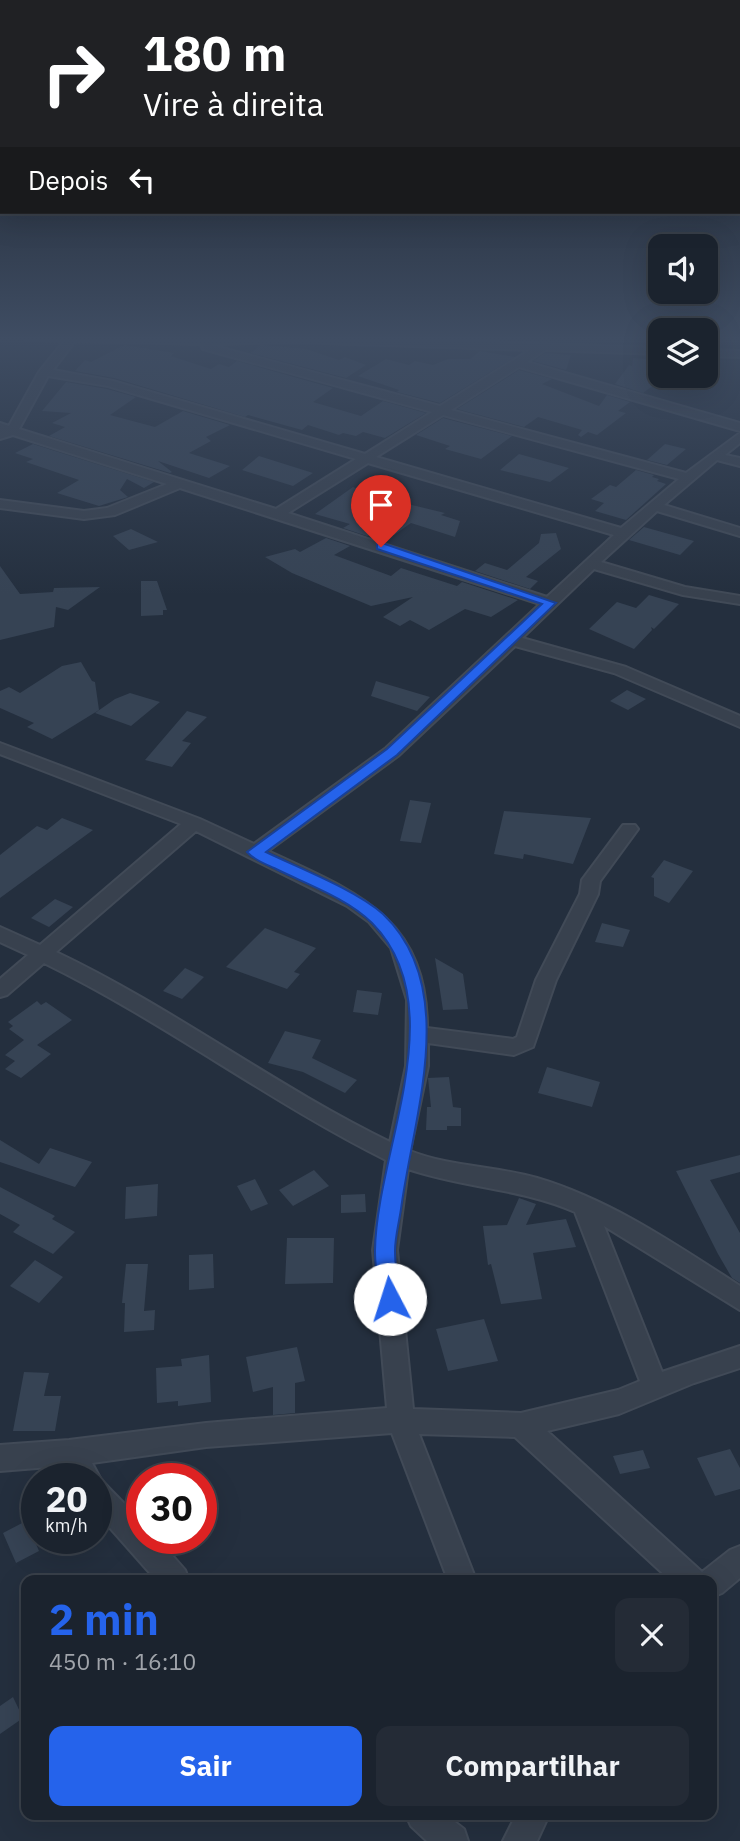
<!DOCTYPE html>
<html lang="pt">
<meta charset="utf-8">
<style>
:root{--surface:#1b232e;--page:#242b36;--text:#f1f3f6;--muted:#a0a4aa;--line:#39404a;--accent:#2563eb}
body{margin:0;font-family:"IBM Plex Sans",sans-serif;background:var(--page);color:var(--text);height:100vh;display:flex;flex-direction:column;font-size:26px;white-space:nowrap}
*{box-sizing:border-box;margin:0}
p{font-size:23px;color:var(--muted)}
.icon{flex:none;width:38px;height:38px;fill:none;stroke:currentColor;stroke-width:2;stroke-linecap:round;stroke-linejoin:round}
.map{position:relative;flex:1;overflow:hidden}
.side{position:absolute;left:21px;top:1575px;width:696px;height:245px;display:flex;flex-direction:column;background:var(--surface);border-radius:14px;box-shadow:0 7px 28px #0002,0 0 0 2px var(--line)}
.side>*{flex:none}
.hud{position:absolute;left:0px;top:0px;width:740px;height:214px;box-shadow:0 7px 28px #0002,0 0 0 2px var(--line);background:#202124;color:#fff;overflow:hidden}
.tools{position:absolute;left:648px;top:234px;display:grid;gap:14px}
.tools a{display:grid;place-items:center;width:70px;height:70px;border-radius:14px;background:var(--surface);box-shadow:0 7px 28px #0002,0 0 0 2px var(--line);font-size:35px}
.speed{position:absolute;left:21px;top:1463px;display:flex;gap:14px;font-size:35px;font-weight:700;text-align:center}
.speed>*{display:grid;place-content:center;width:91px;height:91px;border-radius:50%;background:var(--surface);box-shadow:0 7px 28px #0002,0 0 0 2px var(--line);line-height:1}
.speed small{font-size:18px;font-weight:400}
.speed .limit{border:10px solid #d22;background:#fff;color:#111}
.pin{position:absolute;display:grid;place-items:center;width:60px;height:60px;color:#fff;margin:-72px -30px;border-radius:50% 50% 50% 0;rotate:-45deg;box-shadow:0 0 7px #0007}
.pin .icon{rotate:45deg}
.me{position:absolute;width:77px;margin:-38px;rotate:355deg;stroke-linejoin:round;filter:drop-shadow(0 0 5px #0008)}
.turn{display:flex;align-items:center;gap:24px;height:147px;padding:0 28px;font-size:32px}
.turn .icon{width:91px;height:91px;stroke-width:2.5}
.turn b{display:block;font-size:49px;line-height:60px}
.then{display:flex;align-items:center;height:66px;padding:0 28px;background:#0003;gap:14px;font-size:26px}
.round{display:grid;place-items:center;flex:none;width:74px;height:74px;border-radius:14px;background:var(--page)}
.overview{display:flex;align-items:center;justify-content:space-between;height:119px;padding:0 28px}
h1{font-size:42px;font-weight:700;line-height:52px;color:var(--accent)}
.primary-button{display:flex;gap:14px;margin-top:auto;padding:14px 28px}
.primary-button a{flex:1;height:80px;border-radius:14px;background:var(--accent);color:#fff;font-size:28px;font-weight:700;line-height:80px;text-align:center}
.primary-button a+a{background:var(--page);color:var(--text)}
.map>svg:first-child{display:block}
.building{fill:#364354}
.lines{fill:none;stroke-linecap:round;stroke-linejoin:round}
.street-casing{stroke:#414a57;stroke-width:4}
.street{fill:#38414e;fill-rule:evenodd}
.route{fill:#2563eb;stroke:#184099;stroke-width:2}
</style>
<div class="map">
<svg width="740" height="1841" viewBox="0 0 740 1841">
<rect width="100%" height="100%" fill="#242f3e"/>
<path class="building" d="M 124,345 L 174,353 L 171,356 L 211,369 L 219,364 L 229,367 L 237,361 L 333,388 L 313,402 L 361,416 L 383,401 L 426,413 L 385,438 L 363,432 L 356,436 L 343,433 L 339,435 L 308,425 L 302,430 L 248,415 L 245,417 L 114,378 L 75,371 L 85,360 L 91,362 Z
M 261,345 L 306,349 L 339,360 L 345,357 L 366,365 L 346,378 L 250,353 Z
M 480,351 L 515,357 L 440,403 L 397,392 L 399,390 L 358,376 L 386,359 L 409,365 L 415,361 L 433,365 L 448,359 L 470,359 Z
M 545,353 L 571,355 L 566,370 L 533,361 Z
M 633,358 L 660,360 L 659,381 L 643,393 L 615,384 L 629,365 L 632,366 Z
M 519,370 L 552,379 L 542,384 L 599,406 L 607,395 L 630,402 L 618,411 L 626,413 L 597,435 L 588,432 L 581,437 L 578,435 L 582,430 L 538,417 L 524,427 L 457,409 Z
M 66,382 L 107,389 L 136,397 L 110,415 L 155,427 L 183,411 L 230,425 L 206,437 L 211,441 L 189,453 L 230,466 L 209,478 L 158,461 L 172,472 L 170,473 L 49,436 L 65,427 L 52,423 L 71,413 L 42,411 Z
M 443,418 L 512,436 L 481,459 L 445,449 L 450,446 L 416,435 Z
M 33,444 L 154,482 L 144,488 L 127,479 L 120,490 L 128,497 L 99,506 L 57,493 L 79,480 L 26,462 L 33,459 L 15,453 Z
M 665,444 L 686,449 L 667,465 L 647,460 Z
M 519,454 L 569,468 L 550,482 L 500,470 Z
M 259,456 L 313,473 L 293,486 L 242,470 Z
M 636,470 L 654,475 L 652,477 L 659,479 L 657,481 L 666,484 L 626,520 L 595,511 L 604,503 L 591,499 L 610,485 L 616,487 Z
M 353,487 L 379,497 L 445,513 L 441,515 L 460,521 L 455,537 L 411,523 L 394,535 L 380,531 L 367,536 L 343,528 L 350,524 L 315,514 Z
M 644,527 L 694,541 L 680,555 L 629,540 Z
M 131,529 L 158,542 L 129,550 L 113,536 Z
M 556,533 L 561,549 L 526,577 L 538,581 L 530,589 L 475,571 L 485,563 L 507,570 L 539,543 L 541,534 Z
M 326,538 L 350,546 L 334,555 L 391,576 L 401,568 L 457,586 L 462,582 L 518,600 L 491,617 L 465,609 L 429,630 L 410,620 L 400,626 L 383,617 L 413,597 L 371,606 L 292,573 L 265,557 L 295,549 L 300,552 Z
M 0,566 L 20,594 L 53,592 L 54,588 L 100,587 L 68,610 L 56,607 L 54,627 L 0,640 Z
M 141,581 L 157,581 L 167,610 L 163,610 L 163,615 L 141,616 Z
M 649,595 L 679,604 L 654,629 L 651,627 L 652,630 L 634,649 L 589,629 L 617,602 L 636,608 Z
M 81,662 L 92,681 L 95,682 L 99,710 L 52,739 L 27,727 L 34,723 L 0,708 L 0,691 L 9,687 L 20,693 L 62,666 Z
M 376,681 L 430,697 L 417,711 L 371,696 Z
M 627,690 L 646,699 L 628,710 L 610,701 Z
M 130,693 L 160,702 L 131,726 L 95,713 L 115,699 Z
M 187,711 L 207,717 L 182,741 L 191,743 L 172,767 L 145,760 Z
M 410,800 L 431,803 L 421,843 L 400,841 Z
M 504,811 L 591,818 L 573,864 L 524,854 L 523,859 L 494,854 Z
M 62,818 L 93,830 L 0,898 L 0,855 L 37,826 L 47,830 Z
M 664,860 L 693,871 L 669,903 L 654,896 L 654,878 L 651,877 Z
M 55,899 L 73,907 L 49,927 L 31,918 Z
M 602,923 L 630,930 L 623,947 L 595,942 Z
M 265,928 L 316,948 L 294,972 L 300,974 L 287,989 L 226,967 Z
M 435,958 L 463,974 L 468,1009 L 443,1010 Z
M 185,968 L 204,977 L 182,999 L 163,991 Z
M 357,990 L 382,993 L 378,1015 L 353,1012 Z
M 37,1001 L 41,1005 L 46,1002 L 72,1020 L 37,1045 L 51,1054 L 21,1078 L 5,1069 L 15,1061 L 5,1055 L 24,1040 L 9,1029 L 13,1026 L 8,1022 Z
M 285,1031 L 321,1040 L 312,1058 L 357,1080 L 345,1093 L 303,1072 L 268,1063 Z
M 547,1067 L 600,1082 L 592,1107 L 538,1093 Z
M 449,1077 L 453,1107 L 461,1108 L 461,1126 L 447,1126 L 447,1130 L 426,1130 L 427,1107 L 431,1107 L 428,1078 Z
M 0,1140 L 39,1164 L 50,1148 L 92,1162 L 75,1187 L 0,1162 Z
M 740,1155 L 740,1172 L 710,1180 L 740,1233 L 740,1283 L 732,1278 L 718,1254 L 676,1171 Z
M 314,1170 L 329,1186 L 293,1206 L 279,1190 Z
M 255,1179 L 268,1204 L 251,1211 L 237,1186 Z
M 158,1184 L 157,1216 L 125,1219 L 126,1187 Z
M 0,1187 L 55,1216 L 52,1219 L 75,1232 L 53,1254 L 13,1232 L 20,1225 L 0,1214 Z
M 365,1194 L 366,1212 L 341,1213 L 341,1195 Z
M 519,1198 L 536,1204 L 526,1225 L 566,1219 L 576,1247 L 533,1253 L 542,1299 L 501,1304 L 491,1264 L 488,1265 L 483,1226 L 507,1225 Z
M 287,1238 L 334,1238 L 333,1283 L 285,1284 Z
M 213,1254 L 214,1288 L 189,1290 L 189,1255 Z
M 35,1260 L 63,1277 L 39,1303 L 10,1286 Z
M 126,1264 L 148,1264 L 144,1311 L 155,1310 L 154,1330 L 124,1332 L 125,1303 L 122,1303 Z
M 484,1319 L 498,1361 L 448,1371 L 436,1329 Z
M 297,1347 L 305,1381 L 295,1383 L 295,1413 L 273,1415 L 273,1387 L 253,1392 L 246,1357 Z
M 209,1355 L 211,1402 L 178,1406 L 178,1401 L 157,1403 L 156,1368 L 182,1366 L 181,1359 Z
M 24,1372 L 49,1373 L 44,1396 L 61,1396 L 55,1431 L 13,1431 Z
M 730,1449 L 740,1468 L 740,1489 L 715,1496 L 697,1458 Z
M 643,1450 L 650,1468 L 620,1474 L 613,1456 Z
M 26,1521 L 39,1551 L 16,1563 L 3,1533 Z
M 13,1697 L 23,1718 L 0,1734 L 0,1706 Z"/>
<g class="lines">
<defs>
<path id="street" d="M 23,337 L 331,337 L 660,348 L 660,354 L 545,350 L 527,362 L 740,423 L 740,431 L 519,367 L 451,410 L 686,473 L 740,433 L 740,443 L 725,455 L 740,458 L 740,466 L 717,460 L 664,505 L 740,528 L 740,536 L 657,511 L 601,562 L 685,587 L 740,596 L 740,604 L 683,595 L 594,569 L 522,638 L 626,667 L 740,716 L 740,727 L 614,673 L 515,646 L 398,756 L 268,851 C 356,892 427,917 427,1028 L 513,1039 L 517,1037 L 536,980 L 580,894 L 582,880 L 623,825 L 635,825 L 638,829 L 600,881 L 598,894 L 556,980 L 533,1047 L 514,1055 L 428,1043 L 428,1066 L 410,1151 C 451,1167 495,1166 537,1178 C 611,1200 675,1244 740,1286 L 740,1310 L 604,1226 L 662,1372 L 740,1346 L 740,1368 L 694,1383 L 619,1414 L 547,1431 L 702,1572 L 730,1550 L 740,1546 L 740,1578 L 722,1593 L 712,1597 L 712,1580 L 670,1580 L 515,1437 L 419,1434 L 476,1580 L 448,1580 L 392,1433 L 206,1447 L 92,1463 L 101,1480 L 142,1522 L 142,1538 L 157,1538 L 185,1570 L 189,1580 L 156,1580 L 96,1512 L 96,1479 L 72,1479 L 62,1466 L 0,1471 L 0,1445 L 69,1440 L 206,1423 L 387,1408 L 373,1250 L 386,1160 C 268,1101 163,1021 44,963 L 7,995 L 0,997 L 0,979 L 28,955 L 0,942 L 0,927 L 40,945 L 181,824 L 0,754 L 0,743 L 200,819 L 254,844 L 386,748 L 540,604 L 180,488 L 115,515 L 84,519 L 0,508 L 0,500 L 84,511 L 107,508 L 167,484 L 13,435 L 0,439 L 0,423 L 9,426 L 39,372 L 64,341 L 28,340 ZM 75,341 L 207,344 L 202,347 L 203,349 L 432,412 L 365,454 L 113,381 L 53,370 ZM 296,342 L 530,350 L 440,406 L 207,344 ZM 48,376 L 108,386 L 356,459 L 276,509 L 19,429 ZM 443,415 L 679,479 L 621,528 L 376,457 ZM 368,463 L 614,535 L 547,597 L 288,513 ZM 196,831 L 347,906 L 369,922 L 391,948 L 407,1000 L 406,1066 L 390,1142 C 275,1086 172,1007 56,952 ZM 408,1169 C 464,1188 520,1188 575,1212 L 640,1381 L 618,1390 L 521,1413 L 413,1409 L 397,1250 Z
M 705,350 L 740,351 L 740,357 L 705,356 Z
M 406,1815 L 446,1815 L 464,1829 L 468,1841 L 427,1841 L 411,1826 Z
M 516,1815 L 549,1815 L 537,1841 L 503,1841 Z"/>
</defs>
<use href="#street" class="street-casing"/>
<use href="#street" class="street"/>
</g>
<linearGradient id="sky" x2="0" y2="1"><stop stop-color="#141a22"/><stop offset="0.57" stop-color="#3f4d63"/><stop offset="1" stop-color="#3f4d63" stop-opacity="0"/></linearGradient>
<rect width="740" height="595" fill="url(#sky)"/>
<path class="route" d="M 377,544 L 385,544 L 556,603 L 397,755 L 266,852 C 299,868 356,890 383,914 C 461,988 413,1117 401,1209 C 399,1223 395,1237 395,1251 C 395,1267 398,1283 400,1299 L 397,1305 L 390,1307 L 382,1305 L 379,1299 C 378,1283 375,1267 375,1251 C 376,1151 455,1007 372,923 C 347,898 306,884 274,868 C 265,864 254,860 247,852 L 387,749 L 542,604 L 377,549 Z"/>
</svg>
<div class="tools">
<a><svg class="icon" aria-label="sound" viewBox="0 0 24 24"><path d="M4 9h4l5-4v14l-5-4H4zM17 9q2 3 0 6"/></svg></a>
<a><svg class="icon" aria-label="layers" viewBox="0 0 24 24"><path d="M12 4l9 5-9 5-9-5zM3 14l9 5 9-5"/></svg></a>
</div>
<div class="speed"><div>20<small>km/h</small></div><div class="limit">30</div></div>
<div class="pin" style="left:381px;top:547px;background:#d93025"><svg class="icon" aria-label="arrive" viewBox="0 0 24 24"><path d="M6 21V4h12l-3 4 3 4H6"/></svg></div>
<svg class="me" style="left:390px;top:1299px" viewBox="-20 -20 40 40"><circle r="19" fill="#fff"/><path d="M0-13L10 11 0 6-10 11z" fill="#2563eb"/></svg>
<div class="hud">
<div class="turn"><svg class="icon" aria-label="right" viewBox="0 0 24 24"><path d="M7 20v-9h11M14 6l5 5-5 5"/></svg><div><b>180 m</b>Vire à direita</div></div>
<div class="then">Depois<svg class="icon" aria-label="left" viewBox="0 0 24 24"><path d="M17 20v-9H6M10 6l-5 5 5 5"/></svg></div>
</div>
<section class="side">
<div class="overview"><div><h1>2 min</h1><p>450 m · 16:10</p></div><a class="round"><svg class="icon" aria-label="close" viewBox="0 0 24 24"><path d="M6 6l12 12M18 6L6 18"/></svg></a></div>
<div class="primary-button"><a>Sair</a><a>Compartilhar</a></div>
</section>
</div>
